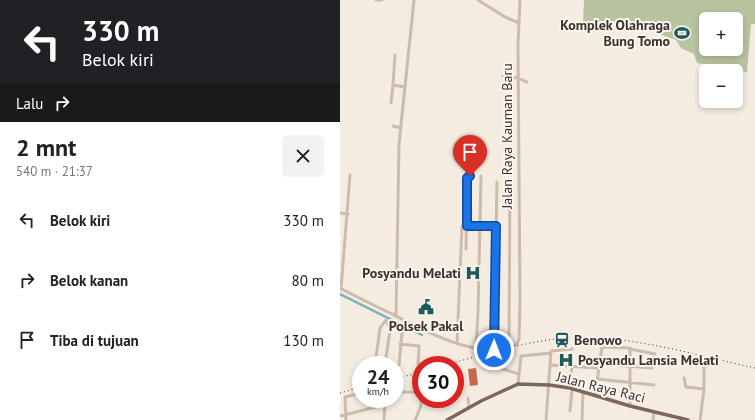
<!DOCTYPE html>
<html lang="id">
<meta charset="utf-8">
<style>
:root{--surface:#fff;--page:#f2f2f2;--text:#222;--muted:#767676}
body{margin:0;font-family:"PT Sans",sans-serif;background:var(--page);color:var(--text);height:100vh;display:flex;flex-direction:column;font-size:15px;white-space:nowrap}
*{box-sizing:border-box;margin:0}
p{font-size:13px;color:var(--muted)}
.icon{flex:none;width:22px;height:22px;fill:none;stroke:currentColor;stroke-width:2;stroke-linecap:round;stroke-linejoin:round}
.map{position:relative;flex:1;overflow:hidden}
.sheet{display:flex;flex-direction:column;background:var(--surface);width:340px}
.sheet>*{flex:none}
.top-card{background:#202124;color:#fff;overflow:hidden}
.controls{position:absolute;left:359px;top:12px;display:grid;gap:8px}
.controls a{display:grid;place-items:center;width:44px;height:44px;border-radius:6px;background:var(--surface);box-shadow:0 2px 6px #0003;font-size:20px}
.speed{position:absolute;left:12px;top:356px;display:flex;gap:8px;font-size:20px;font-weight:700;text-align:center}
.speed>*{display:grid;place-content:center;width:52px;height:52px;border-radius:50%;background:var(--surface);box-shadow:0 2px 6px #0003;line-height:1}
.speed small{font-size:10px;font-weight:400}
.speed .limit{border:6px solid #d22;background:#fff;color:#111}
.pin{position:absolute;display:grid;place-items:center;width:34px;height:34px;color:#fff;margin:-41px -17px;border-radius:50% 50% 50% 0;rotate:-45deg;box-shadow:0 0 4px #0007}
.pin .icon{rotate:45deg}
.me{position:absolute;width:44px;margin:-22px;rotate:1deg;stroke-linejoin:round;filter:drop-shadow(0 0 3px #0008)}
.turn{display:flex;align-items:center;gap:14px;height:84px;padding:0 16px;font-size:18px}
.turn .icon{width:52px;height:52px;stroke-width:2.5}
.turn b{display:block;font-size:28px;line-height:34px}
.then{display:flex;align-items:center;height:38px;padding:0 16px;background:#0003;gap:8px;font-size:15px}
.round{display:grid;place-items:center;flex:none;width:42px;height:42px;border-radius:6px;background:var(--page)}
.headline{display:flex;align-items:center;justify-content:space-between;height:68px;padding:0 16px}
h1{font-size:24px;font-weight:700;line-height:30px}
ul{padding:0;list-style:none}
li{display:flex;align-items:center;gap:12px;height:60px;padding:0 16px}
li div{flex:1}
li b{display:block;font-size:15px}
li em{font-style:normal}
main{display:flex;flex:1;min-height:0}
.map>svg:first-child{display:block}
.green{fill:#b8c4a0;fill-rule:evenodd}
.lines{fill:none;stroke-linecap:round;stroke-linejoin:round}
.canal{stroke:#7fb0b2;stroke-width:2.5}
.building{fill:#c8694b}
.minor{stroke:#cdbbac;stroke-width:3}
.major{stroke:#7d675c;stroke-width:3.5}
.rail{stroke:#3b302b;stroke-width:1;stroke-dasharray:1 3;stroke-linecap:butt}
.route-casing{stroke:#114b97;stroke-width:10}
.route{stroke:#1a73e8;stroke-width:7}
.labels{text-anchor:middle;stroke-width:4;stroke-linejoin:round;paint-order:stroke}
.poi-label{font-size:14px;font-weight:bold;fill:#3b302b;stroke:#fbf5ee;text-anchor:end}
.street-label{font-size:14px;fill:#3b302b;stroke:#fbf5ee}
</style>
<main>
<section class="sheet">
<div class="top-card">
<div class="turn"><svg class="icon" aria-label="left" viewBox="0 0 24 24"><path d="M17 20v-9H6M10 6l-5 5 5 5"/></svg><div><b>330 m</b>Belok kiri</div></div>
<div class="then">Lalu<svg class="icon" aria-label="right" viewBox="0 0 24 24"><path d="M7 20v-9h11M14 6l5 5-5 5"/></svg></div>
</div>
<div class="headline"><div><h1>2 mnt</h1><p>540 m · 21:37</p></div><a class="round"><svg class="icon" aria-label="close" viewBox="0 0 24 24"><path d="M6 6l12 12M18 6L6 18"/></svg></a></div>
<ul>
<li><svg class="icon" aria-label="left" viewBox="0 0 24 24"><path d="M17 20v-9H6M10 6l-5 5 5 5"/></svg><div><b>Belok kiri</b></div><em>330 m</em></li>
<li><svg class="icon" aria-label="right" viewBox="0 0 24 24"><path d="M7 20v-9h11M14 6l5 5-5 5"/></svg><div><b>Belok kanan</b></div><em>80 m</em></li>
<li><svg class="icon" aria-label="arrive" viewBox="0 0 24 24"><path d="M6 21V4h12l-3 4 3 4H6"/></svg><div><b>Tiba di tujuan</b></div><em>130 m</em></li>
</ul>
</section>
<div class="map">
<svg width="415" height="420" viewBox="0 0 415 420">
<rect width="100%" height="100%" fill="#f4ebe1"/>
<path class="green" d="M 244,0 L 415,0 L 415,24 L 411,24 L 407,72 L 357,63 L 354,54 L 341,48 L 336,40 L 300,27 L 274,23 L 243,23 ZM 366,19 L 396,19 L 396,49 L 366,49 Z"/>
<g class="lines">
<path class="canal" d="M 0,294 L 82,335"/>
</g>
<path class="building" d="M 84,300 L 90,302 L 89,314 L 83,313 Z
M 136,368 L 138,385 L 130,386 L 128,369 Z"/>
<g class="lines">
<path class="minor" d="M 36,0 L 42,0
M 138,0 L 165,17 L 179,23
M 55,55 L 53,85 L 65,87
M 163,76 L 178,78 L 187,82
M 51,103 L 53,85
M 53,126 L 61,128
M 0,213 L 8,214
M 126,249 L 127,178 L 132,176
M 0,288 C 17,297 33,305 50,313 C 82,330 142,363 177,344 L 179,339 L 180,301 L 178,44 L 180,0
M 1,289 L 10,175
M 56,316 L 59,144 L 74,0
M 60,344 L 79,346 L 78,365
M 117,344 L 122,226 L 156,226
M 136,347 L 138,313 L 141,176
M 169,347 L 170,180
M 290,349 L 315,354
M 154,350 L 157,182
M 260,364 L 312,368
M 35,365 L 40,328 L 46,320 L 50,330 L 45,365
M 59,365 L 62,333 L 68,323
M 210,365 L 258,368
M 157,367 L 179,374
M 344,378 L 346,387 L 364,389 L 360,420
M 257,379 L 314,385
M 178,384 L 181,356 L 211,353
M 230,388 L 232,366
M 364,389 L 364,366
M 55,392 L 78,392 L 81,399
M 255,395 L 262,347 L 290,348 L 290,406
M 128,398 L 129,407
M 230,411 L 232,389
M 0,416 L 44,405
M 6,420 L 5,397 L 21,393
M 44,420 L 45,399
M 75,420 L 81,406 L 81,399
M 206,420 L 211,351 L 232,349
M 242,420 L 243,392
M 313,420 L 314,412"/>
<path class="major" d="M 107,420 L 141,401 L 178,384 L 209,385 L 230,388 L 290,406 L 348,420"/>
<path class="rail" d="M 104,365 C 144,355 185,341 226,338 C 288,334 355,355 415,368
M 55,379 L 81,372
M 0,393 L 21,387"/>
</g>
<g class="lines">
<defs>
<path id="route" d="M 130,176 L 127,178 L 127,226 L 156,226 L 154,350"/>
</defs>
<use href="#route" class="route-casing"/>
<use href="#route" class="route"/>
</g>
<defs>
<symbol id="stadium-bare" viewBox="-9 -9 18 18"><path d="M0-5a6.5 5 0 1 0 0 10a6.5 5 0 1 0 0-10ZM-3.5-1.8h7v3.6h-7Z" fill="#1f5a5e" stroke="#fbf5ee" stroke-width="2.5" paint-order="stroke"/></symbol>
<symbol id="hospital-bare" viewBox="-9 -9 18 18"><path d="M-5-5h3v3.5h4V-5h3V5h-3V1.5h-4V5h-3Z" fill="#1f5a5e" stroke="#fbf5ee" stroke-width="2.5" paint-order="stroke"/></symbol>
<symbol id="civic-bare" viewBox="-9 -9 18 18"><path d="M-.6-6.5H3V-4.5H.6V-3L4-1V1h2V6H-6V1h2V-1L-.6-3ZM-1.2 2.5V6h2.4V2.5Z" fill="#1f5a5e" stroke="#fbf5ee" stroke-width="2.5" paint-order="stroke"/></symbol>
<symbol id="station-bare" viewBox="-9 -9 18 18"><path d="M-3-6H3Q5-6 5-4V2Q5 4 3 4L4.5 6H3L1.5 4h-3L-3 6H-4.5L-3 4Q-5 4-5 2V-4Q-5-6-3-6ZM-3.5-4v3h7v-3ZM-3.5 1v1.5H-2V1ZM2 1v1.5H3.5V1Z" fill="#1f5a5e" stroke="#fbf5ee" stroke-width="2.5" paint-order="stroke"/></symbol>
</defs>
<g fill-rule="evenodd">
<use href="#stadium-bare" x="331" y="22" width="22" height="22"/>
<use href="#hospital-bare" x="122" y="262" width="22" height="22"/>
<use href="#civic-bare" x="75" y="296" width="22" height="22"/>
<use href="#station-bare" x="211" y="329" width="22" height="22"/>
<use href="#hospital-bare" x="215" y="349" width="22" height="22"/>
</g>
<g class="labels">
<g class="poi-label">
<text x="330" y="30">Komplek Olahraga<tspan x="330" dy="16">Bung Tomo</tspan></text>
<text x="121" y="278">Posyandu Melati</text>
<text x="86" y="331" text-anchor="middle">Polsek Pakal</text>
<text x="234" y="345" text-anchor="start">Benowo</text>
<text x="238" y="365" text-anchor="start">Posyandu Lansia Melati</text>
</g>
<g class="street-label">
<text transform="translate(167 136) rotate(-90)" y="5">Jalan Raya Kauman Baru</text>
<text transform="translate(261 387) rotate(14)" y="5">Jalan Raya Raci</text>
</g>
</g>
</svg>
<div class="controls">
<a>+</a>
<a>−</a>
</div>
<div class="speed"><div>24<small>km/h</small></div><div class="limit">30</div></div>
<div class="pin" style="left:130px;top:176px;background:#d93025"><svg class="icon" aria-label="arrive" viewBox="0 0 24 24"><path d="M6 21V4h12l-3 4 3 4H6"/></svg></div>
<svg class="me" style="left:154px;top:350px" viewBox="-20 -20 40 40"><circle r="17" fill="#1a73e8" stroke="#fff" stroke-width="3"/><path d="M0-11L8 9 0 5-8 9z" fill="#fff"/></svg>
</div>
</main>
